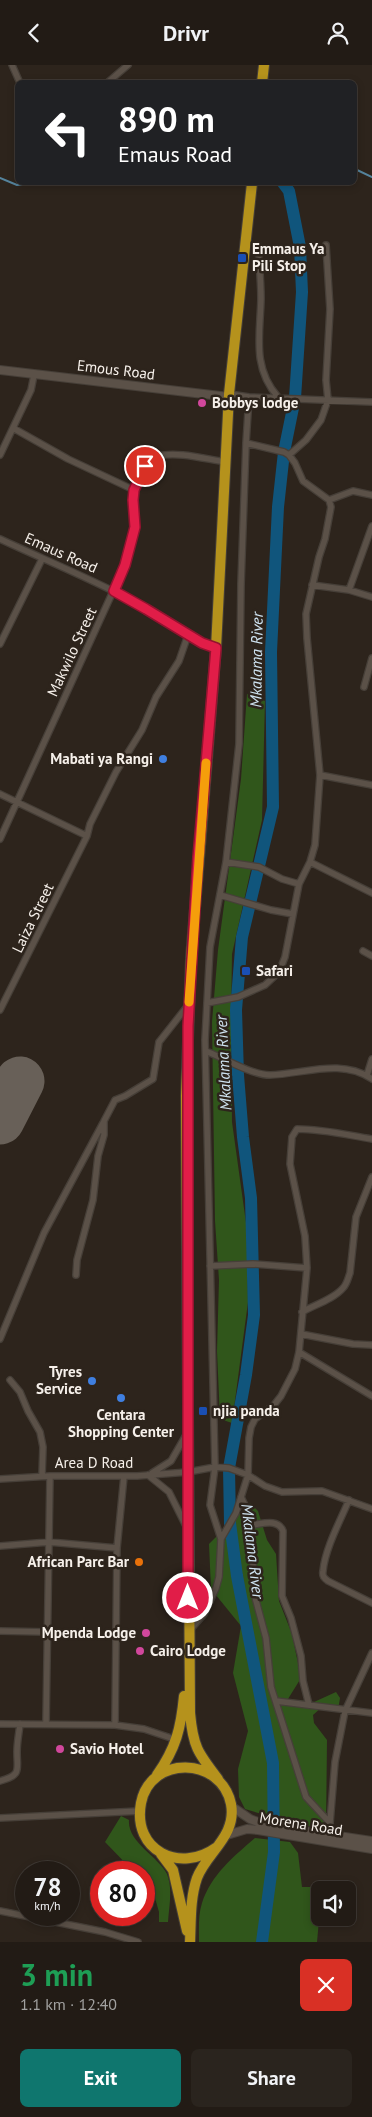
<!DOCTYPE html>
<meta charset="utf-8">
<style>
:root{--surface:#221b15;--page:#2a241e;--text:#f1f3f6;--muted:#a2a1a0;--line:#3f3934;--accent:#0f766e}
body{margin:0;font-family:"PT Sans",sans-serif;background:var(--page);color:var(--text);height:100vh;display:flex;flex-direction:column;font-size:19px;white-space:nowrap}
*{box-sizing:border-box;margin:0}
p{font-size:16px;color:var(--muted)}
.icon{flex:none;width:28px;height:28px;fill:none;stroke:currentColor;stroke-width:2;stroke-linecap:round;stroke-linejoin:round}
.map{position:relative;height:1877px;overflow:hidden}
.details{display:flex;flex-direction:column;background:var(--surface);flex:1}
.details>*{flex:none}
.hud{position:absolute;left:15px;top:15px;width:342px;height:105px;border-radius:8px;box-shadow:0 2px 8px #0003,0 0 0 1px var(--line);background:#202124;color:#fff;overflow:hidden}
.tools{position:absolute;left:311px;top:1816px;display:grid;gap:10px}
.tools a{display:grid;place-items:center;width:45px;height:45px;border-radius:8px;background:var(--surface);box-shadow:0 2px 8px #0003,0 0 0 1px var(--line);font-size:25px}
.speed{position:absolute;left:15px;top:1796px;display:flex;gap:10px;font-size:25px;font-weight:700;text-align:center}
.speed>*{display:grid;place-content:center;width:65px;height:65px;border-radius:50%;background:var(--surface);box-shadow:0 2px 8px #0003,0 0 0 1px var(--line);line-height:1}
.speed small{font-size:12px;font-weight:400}
.speed .limit{border:8px solid #d22;background:#fff;color:#111}
.pin{position:absolute;display:grid;place-items:center;width:42px;height:42px;color:#fff;margin:-21px;border:2px solid #fff;border-radius:50%;box-shadow:0 1px 5px #0007}
.me{position:absolute;width:55px;margin:-28px;rotate:0deg;stroke-linejoin:round;filter:drop-shadow(0 0 4px #0008)}
.turn{display:flex;align-items:center;gap:18px;height:105px;padding:0 20px;font-size:22px}
.turn .icon{width:65px;height:65px;stroke-width:2.5}
.turn b{display:block;font-size:35px;line-height:42px}
.round{display:grid;place-items:center;flex:none;width:52px;height:52px;border-radius:8px;background:var(--page)}
.headline{display:flex;align-items:center;justify-content:space-between;height:85px;padding:0 20px}
h1{font-size:30px;font-weight:700;line-height:38px;color:#1e9e55}
.primary-button{display:flex;gap:10px;margin-top:auto;padding:10px 20px}
.primary-button a{flex:1;height:58px;border-radius:8px;background:var(--accent);color:#fff;font-size:20px;font-weight:700;line-height:58px;text-align:center}
.primary-button a+a{background:var(--page);color:var(--text)}
header{display:flex;justify-content:space-between;align-items:center;height:65px;padding:0 20px;background:var(--surface);font-size:22px;font-weight:700}
.map>svg:first-child{display:block}
.green{fill:#30561b}
.lines{fill:none;stroke-linecap:round;stroke-linejoin:round}
.stream{stroke:#55849d;stroke-width:2}
.river{stroke:#10557c;stroke-width:12}
.taxiway{stroke:#686058;stroke-width:19}
.runway{stroke:#686058;stroke-width:49}
.street-casing{stroke:#463f38;stroke-width:8}
.secondary-casing{stroke:#463f38;stroke-width:10}
.highway-casing{stroke:#463f38;stroke-width:12}
.street{stroke:#5b5148;stroke-width:5.5}
.secondary{stroke:#5b5148;stroke-width:8}
.highway{stroke:#b5921c;stroke-width:10}
.route-casing{stroke:#92132f;stroke-width:12}
.route{stroke:#e11d48;stroke-width:9}
.slow{stroke:#f59e0b;stroke-width:9}
.transit-dot{fill:#1a4fb4;stroke:#2d241c;stroke-width:2}
.hotel-dot{fill:#d1479c;stroke:#2d241c;stroke-width:2}
.shop-dot{fill:#3f7fe0;stroke:#2d241c;stroke-width:2}
.food-dot{fill:#e8710a;stroke:#2d241c;stroke-width:2}
.labels{text-anchor:middle;stroke-width:5;stroke-linejoin:round;paint-order:stroke}
.poi-label{font-size:15px;font-weight:bold;fill:#f6f0ea;stroke:#2d241c;text-anchor:start}
.street-label{font-size:15px;fill:#f6f0ea;stroke:#2d241c}
.water-label{font-size:16px;font-style:italic;fill:#cfe3f1;stroke:#2d241c}
</style>
<header><svg class="icon" aria-label="back" viewBox="0 0 24 24"><path d="M15 5l-7 7 7 7"/></svg>Drivr<svg class="icon" aria-label="person" viewBox="0 0 24 24"><circle cx="12" cy="8" r="4"/><path d="M4 21q1-7 8-7t8 7"/></svg></header>
<div class="map">
<svg width="372" height="1877" viewBox="0 0 372 1877">
<rect width="100%" height="100%" fill="#2d241c"/>
<path class="green" d="M 247,629 L 265,636 L 262,755 L 232,889 L 231,957 L 232,1057 L 247,1165 L 248,1237 L 232,1358 L 220,1354 L 217,1286 L 219,1215 L 215,1156 L 212,957 L 218,885 L 241,714 Z
M 250,1438 L 258,1446 L 267,1475 L 276,1489 L 279,1536 L 292,1569 L 301,1613 L 288,1634 L 314,1637 L 336,1627 L 340,1633 L 338,1645 L 322,1642 L 313,1650 L 314,1658 L 327,1675 L 326,1764 L 295,1759 L 245,1744 L 239,1732 L 238,1704 L 248,1666 L 233,1608 L 241,1561 L 211,1524 L 209,1479 Z
M 121,1751 L 129,1755 C 127,1777 159,1792 167,1809 C 173,1824 169,1841 168,1857 L 159,1857 L 159,1847 L 155,1833 L 144,1820 L 144,1808 L 134,1807 L 105,1777 Z
M 255,1773 L 290,1777 L 298,1788 L 302,1822 L 322,1822 L 317,1877 L 199,1877 C 199,1865 198,1850 202,1838 C 211,1810 233,1792 255,1773 Z"/>
<g class="lines">
<path class="stream" d="M 355,104 L 372,112
M 0,113 L 17,120 L 40,118"/>
<path class="river" d="M 262,1877 L 274,1787 L 273,1698 L 237,1511 L 230,1458 L 229,1403 L 246,1310 L 254,1250 L 251,1133 L 243,1072 L 238,1010 L 236,945 L 242,872 L 273,742 L 271,587 L 278,442 L 284,387 L 295,333 L 302,227 L 300,182 L 289,126 L 283,118"/>
<path class="taxiway" d="M 0,1012 L 19,1018"/>
<path class="runway" d="M 0,1055 L 20,1016"/>
<defs>
<path id="street" d="M 12,0 L 20,18
M 107,18 L 128,0
M 258,180 C 259,197 261,216 261,234 C 260,270 252,303 278,332
M 229,329 L 249,332 L 372,337
M 13,363 L 68,394 L 134,425
M 0,390 L 31,325 L 34,310
M 289,390 L 306,375 L 321,355 L 328,335 L 326,315 L 330,244 L 326,180
M 329,435 L 353,426 L 372,430
M 0,474 C 43,494 87,512 129,534 C 159,549 184,573 216,583
M 312,520 L 349,525 L 372,532
M 349,525 L 372,461
M 0,579 L 42,494
M 364,622 L 372,593
M 320,710 L 372,720
M 0,729 L 87,771
M 0,774 L 125,500 C 129,488 133,476 135,463 C 136,454 134,445 133,436 C 132,423 142,395 157,391 C 179,386 205,394 226,397
M 226,797 L 259,802 L 282,814 L 299,819
M 310,797 L 372,828
M 220,830 L 271,845 L 293,849
M 363,886 L 372,891
M 207,938 L 238,932 L 265,920 L 279,907 L 285,892 L 299,819 L 310,797 L 315,780 L 320,710 L 307,573 L 306,549 L 319,492 L 325,474 L 331,442 L 329,435 L 303,416 L 295,398 L 289,390 L 284,387 L 246,378
M 0,945 L 87,771 L 90,759 L 116,707 L 142,665 L 156,632 L 179,596 L 188,570
M 206,986 C 223,993 252,1010 270,1010 C 304,1009 341,993 372,1014
M 367,1010 L 372,994
M 210,1201 L 253,1199 L 307,1203
M 76,1210 L 77,1195 L 93,1135 L 98,1091 L 104,1070 L 104,1056 L 115,1035 L 125,1031 L 153,1014 L 159,977 L 189,939
M 302,1247 C 314,1240 334,1234 343,1223 C 347,1219 348,1213 350,1208 L 356,1152 L 372,1112
M 301,1269 L 353,1279 L 372,1280
M 0,1274 L 44,1168 L 103,1058
M 299,1287 L 372,1331
M 10,1315 L 20,1327 L 28,1346 L 40,1367 L 43,1382 L 42,1411
M 152,1408 L 171,1396 L 186,1370
M 148,1410 L 169,1427 L 187,1463
M 0,1414 L 50,1411 L 137,1411 L 188,1407 L 215,1402 L 229,1403 L 248,1410 L 265,1421 L 282,1427 L 322,1426 L 372,1444
M 241,1432 L 250,1451 L 255,1532 L 266,1573 L 271,1622 L 306,1732 L 330,1758
M 349,1435 C 340,1456 325,1484 323,1506 C 322,1511 324,1513 328,1516 L 372,1538
M 251,1460 C 262,1459 278,1453 283,1466 L 282,1531 L 291,1553 L 301,1591 L 303,1616 L 309,1640
M 221,1474 L 210,1440 L 215,1402 L 205,975 L 210,882 L 226,797 L 239,679 L 241,519 L 246,378 L 249,332
M 0,1481 L 49,1477 L 117,1483
M 0,1566 L 47,1567
M 189,1566 L 204,1549 L 216,1523 L 219,1512 L 221,1474 L 236,1448 L 248,1410 L 249,1373 L 251,1362 L 255,1354 L 274,1340 L 281,1331 L 295,1304 L 299,1287 L 307,1203 L 305,1171 L 290,1099 L 292,1072 L 297,1064 C 323,1064 347,1070 372,1074
M 276,1636 L 372,1648
M 0,1659 L 115,1660 L 144,1664 L 177,1675
M 46,1659 L 50,1411
M 115,1660 L 117,1483 L 124,1411
M 0,1716 C 22,1710 17,1705 17,1687 C 17,1677 19,1668 20,1659
M 0,1753 L 140,1746
M 329,1770 L 335,1697 L 345,1646 L 372,1588
M 0,1846 L 105,1867 L 138,1877"/>
<path id="secondary" d="M 0,305 L 229,332
M 231,1741 L 250,1754 L 266,1760 L 372,1776
M 227,1770 L 247,1764 L 258,1765 L 372,1784"/>
<path id="highway" d="M 262,18 L 264,0
M 157,1710 C 176,1683 181,1663 184,1631
M 218,1714 C 198,1688 193,1682 190,1648 L 186,1031 L 191,893 L 216,583 L 229,329 L 252,118
M 161,1789 L 173,1805 L 187,1866
M 190,1877 C 191,1856 190,1833 197,1813 C 207,1787 237,1771 231,1739 C 221,1691 150,1690 141,1738 C 132,1786 180,1809 217,1782"/>
</defs>
<use href="#street" class="street-casing"/>
<use href="#secondary" class="secondary-casing"/>
<use href="#highway" class="highway-casing"/>
<use href="#street" class="street"/>
<use href="#secondary" class="secondary"/>
<use href="#highway" class="highway"/>
</g>
<g class="lines">
<defs>
<path id="route" d="M 145,401 L 134,425 L 133,435 L 135,462 L 125,500 L 114,526 L 146,544 L 202,578 L 216,583 L 198,792 L 188,961 L 188,1533"/>
</defs>
<use href="#route" class="route-casing"/>
<use href="#route" class="route"/>
<path class="slow" d="M 189,937 L 206,698"/>
</g>
<g class="transit-dot">
<rect x="237" y="188" width="10" height="10" rx="2.5"/>
<rect x="241" y="901" width="10" height="10" rx="2.5"/>
<rect x="198" y="1341" width="10" height="10" rx="2.5"/>
</g>
<g class="hotel-dot">
<circle cx="202" cy="338" r="5"/>
<circle cx="146" cy="1568" r="5"/>
<circle cx="140" cy="1586" r="5"/>
<circle cx="60" cy="1684" r="5"/>
</g>
<g class="shop-dot">
<circle cx="163" cy="694" r="5"/>
<circle cx="92" cy="1316" r="5"/>
<circle cx="121" cy="1333" r="5"/>
</g>
<circle class="food-dot" cx="139" cy="1497" r="5"/>
<g class="labels">
<g class="poi-label">
<text x="252" y="189">Emmaus Ya<tspan x="252" dy="17">Pili Stop</tspan></text>
<text x="212" y="343">Bobbys lodge</text>
<text x="153" y="699" text-anchor="end">Mabati ya Rangi</text>
<text x="256" y="911">Safari</text>
<text x="82" y="1312" text-anchor="end">Tyres<tspan x="82" dy="17">Service</tspan></text>
<text x="213" y="1351">njia panda</text>
<text x="121" y="1355" text-anchor="middle">Centara<tspan x="121" dy="17">Shopping Center</tspan></text>
<text x="129" y="1502" text-anchor="end">African Parc Bar</text>
<text x="136" y="1573" text-anchor="end">Mpenda Lodge</text>
<text x="150" y="1591">Cairo Lodge</text>
<text x="70" y="1689">Savio Hotel</text>
</g>
<g class="street-label">
<text transform="translate(116 305) rotate(7)" y="5">Emous Road</text>
<text transform="translate(61 488) rotate(24)" y="5">Emaus Road</text>
<text transform="translate(72 587) rotate(-65)" y="5">Makwilo Street</text>
<text transform="translate(33 853) rotate(-64)" y="5">Laiza Street</text>
<text x="94" y="1403">Area D Road</text>
<text transform="translate(301 1759) rotate(9)" y="5">Morena Road</text>
</g>
<g class="water-label">
<text transform="translate(256 595) rotate(-89)" y="6">Mkalama River</text>
<text transform="translate(223 998) rotate(-93)" y="6">Mkalama River</text>
<text transform="translate(253 1486) rotate(83)" y="6">Mkalama River</text>
</g>
</g>
</svg>
<div class="tools">
<a><svg class="icon" aria-label="sound" viewBox="0 0 24 24"><path d="M4 9h4l5-4v14l-5-4H4zM17 9q2 3 0 6"/></svg></a>
</div>
<div class="speed"><div>78<small>km/h</small></div><div class="limit">80</div></div>
<div class="pin" style="left:145px;top:401px;background:#d93025"><svg class="icon" aria-label="arrive" viewBox="0 0 24 24"><path d="M6 21V4h12l-3 4 3 4H6"/></svg></div>
<svg class="me" style="left:188px;top:1533px" viewBox="-20 -20 40 40"><circle r="17" fill="#e11d48" stroke="#fff" stroke-width="3"/><path d="M0-11L8 9 0 5-8 9z" fill="#fff"/></svg>
<div class="hud">
<div class="turn"><svg class="icon" aria-label="left" viewBox="0 0 24 24"><path d="M17 20v-9H6M10 6l-5 5 5 5"/></svg><div><b>890 m</b>Emaus Road</div></div>
</div>
</div>
<section class="details">
<div class="headline"><div><h1>3 min</h1><p>1.1 km · 12:40</p></div><a class="round" style="background:#d93025;color:#fff"><svg class="icon" aria-label="close" viewBox="0 0 24 24"><path d="M6 6l12 12M18 6L6 18"/></svg></a></div>
<div class="primary-button"><a>Exit</a><a>Share</a></div>
</section>
